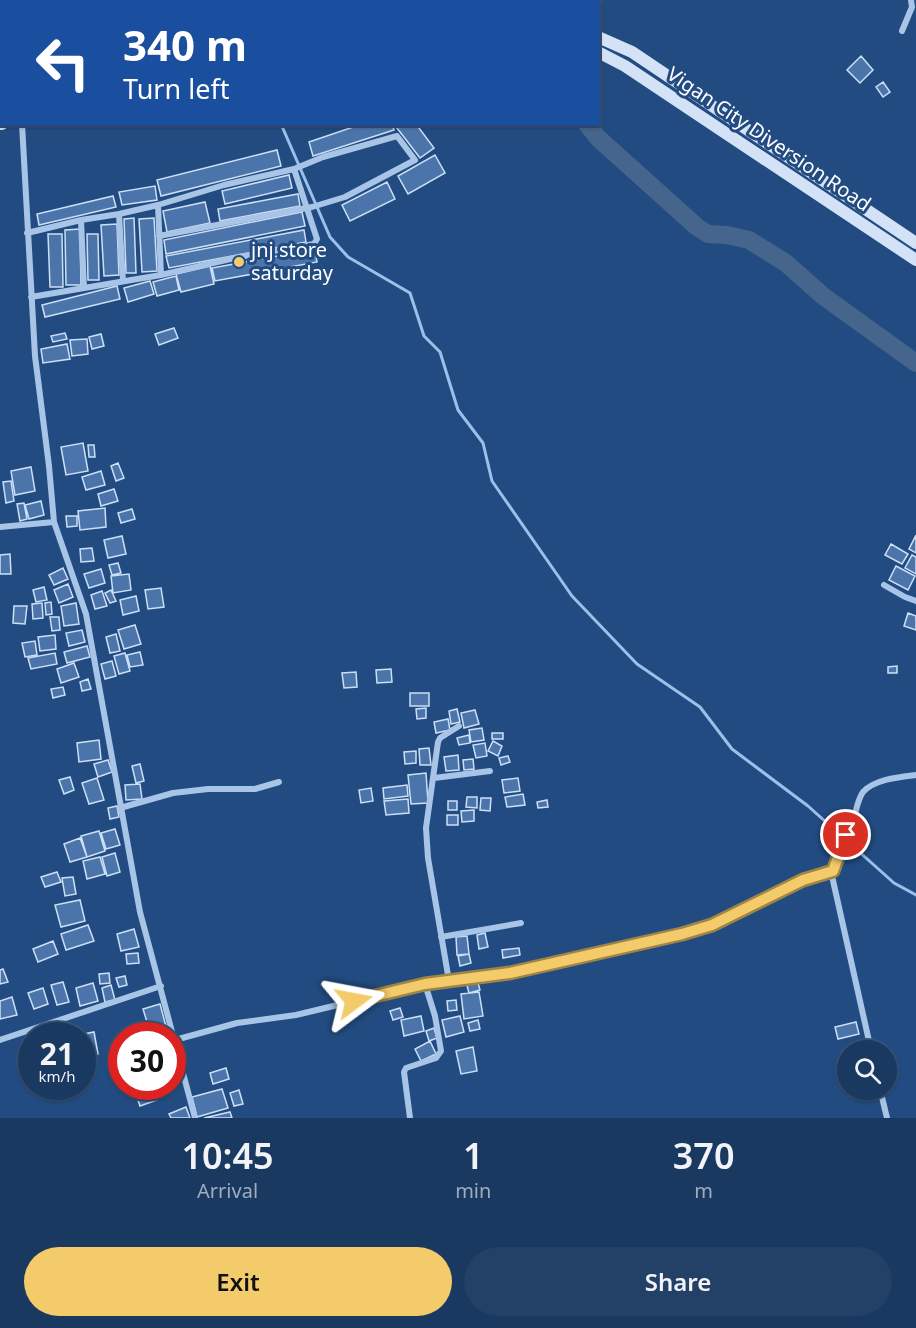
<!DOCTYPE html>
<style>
:root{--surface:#1a3961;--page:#234067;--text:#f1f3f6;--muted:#9facbd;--line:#385376;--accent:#f3cb6a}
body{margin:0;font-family:"Noto Sans",sans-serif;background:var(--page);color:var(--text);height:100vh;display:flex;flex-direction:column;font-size:22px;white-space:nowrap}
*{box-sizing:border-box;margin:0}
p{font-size:20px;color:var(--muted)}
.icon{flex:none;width:33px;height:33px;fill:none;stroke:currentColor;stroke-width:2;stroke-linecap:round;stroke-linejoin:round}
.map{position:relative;height:1118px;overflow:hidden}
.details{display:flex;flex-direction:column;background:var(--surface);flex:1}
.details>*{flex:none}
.top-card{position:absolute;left:0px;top:0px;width:600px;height:126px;box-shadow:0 2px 4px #0004,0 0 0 2px var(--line);background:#1a4fa0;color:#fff;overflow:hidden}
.tools{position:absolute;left:837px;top:1040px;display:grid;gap:12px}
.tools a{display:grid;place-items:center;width:60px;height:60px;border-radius:50%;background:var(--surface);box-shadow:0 2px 4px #0004,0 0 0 2px var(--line);font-size:30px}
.speed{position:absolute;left:18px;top:1022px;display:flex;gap:12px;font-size:30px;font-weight:700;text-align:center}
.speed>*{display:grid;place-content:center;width:78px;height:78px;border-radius:50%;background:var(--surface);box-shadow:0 2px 4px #0004,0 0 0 2px var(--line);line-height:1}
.speed small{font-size:15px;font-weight:400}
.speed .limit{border:9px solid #d22;background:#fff;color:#111}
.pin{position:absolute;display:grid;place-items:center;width:51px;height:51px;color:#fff;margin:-26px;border:3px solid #fff;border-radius:50%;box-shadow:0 2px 6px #0007}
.me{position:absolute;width:66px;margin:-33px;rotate:77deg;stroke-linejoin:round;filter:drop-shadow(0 0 4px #0008)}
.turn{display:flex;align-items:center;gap:21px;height:126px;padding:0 24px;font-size:27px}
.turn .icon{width:78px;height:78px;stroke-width:2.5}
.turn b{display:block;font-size:42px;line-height:51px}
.eta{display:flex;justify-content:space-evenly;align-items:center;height:102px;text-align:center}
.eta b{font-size:36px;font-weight:600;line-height:42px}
.cta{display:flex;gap:12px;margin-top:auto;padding:12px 24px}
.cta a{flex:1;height:69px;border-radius:36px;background:var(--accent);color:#111;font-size:24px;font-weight:600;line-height:69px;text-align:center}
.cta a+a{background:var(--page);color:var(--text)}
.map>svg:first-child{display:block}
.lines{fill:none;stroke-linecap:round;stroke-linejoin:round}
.stream{stroke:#9cc0e9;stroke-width:3}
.river{stroke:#46658c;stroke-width:18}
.building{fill:#4b75aa;stroke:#ccdff6;stroke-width:1.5}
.minor{stroke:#a8c5e7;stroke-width:6}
.secondary{stroke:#d3e2f6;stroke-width:12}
.route-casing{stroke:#9e8445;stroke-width:15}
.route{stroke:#f3cb6a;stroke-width:10}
.poi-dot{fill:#f3cb6a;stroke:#224c81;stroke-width:2}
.labels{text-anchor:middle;stroke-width:6;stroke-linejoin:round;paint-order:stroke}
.street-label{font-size:20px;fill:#fff;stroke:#224c81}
.poi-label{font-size:20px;fill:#fff;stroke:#224c81;text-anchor:start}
</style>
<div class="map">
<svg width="916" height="1118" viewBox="0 0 916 1118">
<rect width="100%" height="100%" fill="#224c81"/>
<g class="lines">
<path class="stream" d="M 223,0 L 223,2
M 281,124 L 330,237 L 348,257 L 410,293 L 424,336 L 440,352 L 458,410 L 483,443 L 492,481 L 572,596 L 637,664 L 700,707 L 732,749 L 808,806 L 894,883 L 916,895"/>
<path class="river" d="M 494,0 L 494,2
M 587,124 L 598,138 L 697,227 L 708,234 L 727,235 L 749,240 L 786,263 L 823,296 L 916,363"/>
</g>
<path class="building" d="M 861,56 L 873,70 L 860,83 L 847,70 Z
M 883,82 L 890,92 L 883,97 L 876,87 Z
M 362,124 L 392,124 L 394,130 L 313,156 L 309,142 Z
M 401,124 L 416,124 L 434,148 L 420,158 L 397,128 Z
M 277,150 L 281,166 L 161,196 L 157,180 Z
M 435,155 L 445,173 L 408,194 L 398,176 Z
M 289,175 L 292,188 L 225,204 L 222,191 Z
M 387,182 L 395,199 L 350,221 L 342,205 Z
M 155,186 L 157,200 L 122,205 L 119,192 Z
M 298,194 L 300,206 L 220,221 L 218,209 Z
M 113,196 L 116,207 L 39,225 L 37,214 Z
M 205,202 L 210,223 L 167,232 L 163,211 Z
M 302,212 L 305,226 L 166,254 L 164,240 Z
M 134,218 L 136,273 L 126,273 L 124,219 Z
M 154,218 L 157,271 L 142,272 L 139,219 Z
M 117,224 L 119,275 L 104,276 L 101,225 Z
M 80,229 L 81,285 L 66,285 L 65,230 Z
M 304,230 L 306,242 L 169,268 L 166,256 Z
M 48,234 L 62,234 L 63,287 L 50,287 Z
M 87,234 L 98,234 L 99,280 L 88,280 Z
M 315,249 L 317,262 L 215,281 L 212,268 Z
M 210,266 L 214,284 L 181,292 L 176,274 Z
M 176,276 L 179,290 L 157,296 L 153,282 Z
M 150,281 L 154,294 L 128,302 L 124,288 Z
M 117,286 L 120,299 L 45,317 L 42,305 Z
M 174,328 L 178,338 L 159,345 L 155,334 Z
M 65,333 L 67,339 L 53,342 L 51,336 Z
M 101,334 L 104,346 L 92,349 L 89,337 Z
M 87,339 L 88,354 L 72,356 L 70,340 Z
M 67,344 L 70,359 L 43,363 L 41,349 Z
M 83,443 L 88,471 L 66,475 L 61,447 Z
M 88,445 L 94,445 L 95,457 L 89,457 Z
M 118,463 L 124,478 L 116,481 L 111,466 Z
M 31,467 L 35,491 L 15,495 L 11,471 Z
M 101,471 L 105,485 L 86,490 L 82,477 Z
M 11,481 L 14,501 L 6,503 L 3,482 Z
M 114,489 L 118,501 L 101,506 L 98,494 Z
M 41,501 L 44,515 L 29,519 L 25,505 Z
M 24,503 L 27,519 L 20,521 L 17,504 Z
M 105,508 L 106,527 L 80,530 L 78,511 Z
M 132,509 L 135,519 L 121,523 L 118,513 Z
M 66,516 L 77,516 L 77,526 L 67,527 Z
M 916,535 L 916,553 L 909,549 Z
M 122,536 L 126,554 L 108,558 L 104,540 Z
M 891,544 L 908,554 L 902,564 L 885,555 Z
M 92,548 L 94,561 L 81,562 L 80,549 Z
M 10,554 L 11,574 L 0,574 L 0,555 Z
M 912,555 L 916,557 L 916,574 L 905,568 Z
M 118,563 L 121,573 L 112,575 L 109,565 Z
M 896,566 L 915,576 L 908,590 L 889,580 Z
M 63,568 L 68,579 L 54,585 L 49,575 Z
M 101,569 L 105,583 L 89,588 L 84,574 Z
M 129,574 L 131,590 L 113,593 L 111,576 Z
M 68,584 L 73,597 L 59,603 L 54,590 Z
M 44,587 L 47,600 L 36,602 L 33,590 Z
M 161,588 L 164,607 L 148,609 L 145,590 Z
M 111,590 L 116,601 L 110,603 L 105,593 Z
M 102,591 L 107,606 L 95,609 L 91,595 Z
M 136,596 L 139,611 L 123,615 L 120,600 Z
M 51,602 L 52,614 L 46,615 L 45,603 Z
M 42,603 L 43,618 L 33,619 L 32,604 Z
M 76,603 L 79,624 L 64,626 L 61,606 Z
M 14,606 L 27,606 L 25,624 L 13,623 Z
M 908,613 L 916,616 L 916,630 L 904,626 Z
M 50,617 L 59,617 L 60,630 L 52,631 Z
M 135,625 L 141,644 L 124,649 L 118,630 Z
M 82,630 L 85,642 L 69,646 L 66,633 Z
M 116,634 L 120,651 L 110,653 L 106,637 Z
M 55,635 L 56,649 L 40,651 L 38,637 Z
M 35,641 L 37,655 L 25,657 L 22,643 Z
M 87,646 L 90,657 L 67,663 L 64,652 Z
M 140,652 L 143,665 L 130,667 L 127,655 Z
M 55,653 L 57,664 L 31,669 L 28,658 Z
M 125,653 L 130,671 L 119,674 L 114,656 Z
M 112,661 L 116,676 L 105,679 L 101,664 Z
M 74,663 L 79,677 L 61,683 L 57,669 Z
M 897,666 L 897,673 L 888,673 L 888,667 Z
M 391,669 L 392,682 L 377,683 L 376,670 Z
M 356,672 L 357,687 L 344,688 L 342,673 Z
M 88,679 L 91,689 L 82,691 L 80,682 Z
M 63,687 L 65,695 L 53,698 L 51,689 Z
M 410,693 L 429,693 L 429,706 L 410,706 Z
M 426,708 L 426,718 L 417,719 L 416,709 Z
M 457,709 L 460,722 L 451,724 L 449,711 Z
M 475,710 L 479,724 L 464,728 L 461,713 Z
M 448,719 L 450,730 L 436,733 L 434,722 Z
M 482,728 L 484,740 L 471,742 L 469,730 Z
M 492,733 L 503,733 L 503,739 L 492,739 Z
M 469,735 L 470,743 L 459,745 L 457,738 Z
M 99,740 L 101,759 L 79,762 L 77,743 Z
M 493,741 L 502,746 L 498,756 L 488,751 Z
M 485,743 L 487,756 L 476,758 L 473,745 Z
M 429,748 L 431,765 L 420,765 L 419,749 Z
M 416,751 L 416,763 L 405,764 L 404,752 Z
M 458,755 L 459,770 L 446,771 L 444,757 Z
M 508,756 L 510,762 L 501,765 L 499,758 Z
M 473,759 L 474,769 L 464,770 L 463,760 Z
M 108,760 L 112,772 L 98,777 L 94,764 Z
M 140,764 L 144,781 L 136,783 L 132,766 Z
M 426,773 L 428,803 L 411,804 L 408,775 Z
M 70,777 L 74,790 L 64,794 L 59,780 Z
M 97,778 L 104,800 L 89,804 L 82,783 Z
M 518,778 L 520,791 L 504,793 L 502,780 Z
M 140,784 L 142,799 L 126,800 L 125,785 Z
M 407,785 L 408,796 L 384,799 L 383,788 Z
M 371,788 L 373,801 L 361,803 L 359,790 Z
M 523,794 L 525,805 L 507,807 L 505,797 Z
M 467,797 L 477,797 L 477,808 L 466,807 Z
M 481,798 L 491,798 L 490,811 L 480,810 Z
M 408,799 L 409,813 L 386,815 L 384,801 Z
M 547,800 L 548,807 L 538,808 L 537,802 Z
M 448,801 L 457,801 L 457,810 L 448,810 Z
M 117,806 L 119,817 L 110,819 L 108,808 Z
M 474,810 L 474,821 L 462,822 L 461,811 Z
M 447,815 L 458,815 L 458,825 L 447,825 Z
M 115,829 L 120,845 L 106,849 L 101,833 Z
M 99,831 L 105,851 L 87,857 L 81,836 Z
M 80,838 L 87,857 L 70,862 L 64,844 Z
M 115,853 L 120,872 L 107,876 L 102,857 Z
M 100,857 L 105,874 L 87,879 L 83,861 Z
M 57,872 L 61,882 L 45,887 L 41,877 Z
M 73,877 L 76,894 L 65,896 L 62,878 Z
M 80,900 L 85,921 L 61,927 L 55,905 Z
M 88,925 L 94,941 L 66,950 L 61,934 Z
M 134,929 L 139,947 L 121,951 L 117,934 Z
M 485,933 L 488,947 L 479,949 L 477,935 Z
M 467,936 L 469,954 L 457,955 L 456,937 Z
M 53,941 L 58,954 L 38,962 L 33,949 Z
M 519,948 L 520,955 L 503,958 L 502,950 Z
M 138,953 L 139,963 L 127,964 L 126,954 Z
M 469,954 L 471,963 L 460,966 L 458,956 Z
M 3,969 L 8,982 L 0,984 L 0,970 Z
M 109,973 L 110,983 L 100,984 L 99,974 Z
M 125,976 L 127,985 L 119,987 L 116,978 Z
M 477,979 L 480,990 L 469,993 L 466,982 Z
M 63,982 L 69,1002 L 57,1005 L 51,985 Z
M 93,983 L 98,1001 L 80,1006 L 76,988 Z
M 111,985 L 115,1000 L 105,1002 L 102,988 Z
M 43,988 L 48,1004 L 34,1009 L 28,993 Z
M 479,992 L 483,1016 L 464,1019 L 461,994 Z
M 12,997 L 17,1015 L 0,1019 L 0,1001 Z
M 456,1000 L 457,1010 L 448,1011 L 447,1001 Z
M 160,1004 L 167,1030 L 151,1035 L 143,1009 Z
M 400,1008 L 403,1017 L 393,1020 L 390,1011 Z
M 421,1016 L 424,1031 L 404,1036 L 401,1020 Z
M 460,1016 L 464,1032 L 446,1037 L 442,1020 Z
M 478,1020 L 480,1029 L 470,1031 L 468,1023 Z
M 856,1022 L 859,1034 L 838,1039 L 835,1027 Z
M 434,1028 L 437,1038 L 429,1041 L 426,1031 Z
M 94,1032 L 98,1054 L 82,1057 L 82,1035 L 79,1035 Z
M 430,1041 L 436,1054 L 421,1061 L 415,1049 Z
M 473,1047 L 477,1071 L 461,1074 L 456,1051 Z
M 122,1064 L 122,1081 L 114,1067 Z
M 226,1068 L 229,1079 L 213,1084 L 210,1073 Z
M 153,1087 L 157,1100 L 140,1106 L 135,1092 Z
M 222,1089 L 228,1108 L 197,1117 L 192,1097 Z
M 239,1090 L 243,1104 L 234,1106 L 230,1093 Z
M 186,1107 L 190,1118 L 171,1118 L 169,1114 Z
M 230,1112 L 232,1118 L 204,1118 Z"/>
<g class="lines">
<path class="minor" d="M 10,0 L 10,2
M 902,31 L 912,7 L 911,0
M 22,124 L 35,356 L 49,466 L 54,522 L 86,614 L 140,912 L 195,1118
M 158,205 L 161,275
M 119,214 L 123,281
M 81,220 L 84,288
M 27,233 L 81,220 L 119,214 L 158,205 L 224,185 L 294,169 L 323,157 L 397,136 L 415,160 L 345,197 L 312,207 L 159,236
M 31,297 L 161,275 L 239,257 L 314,244 L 317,239 L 294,169
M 0,527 L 54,522
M 884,585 L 905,597 L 916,601
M 434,778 L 490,771
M 120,808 L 173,793 L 208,789 L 255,789 L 279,782
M 441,937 L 521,923
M 449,981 L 428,858 L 426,828 L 438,742 L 440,738 L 459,726
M 0,1040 L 161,986
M 175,1040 L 237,1023 L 296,1015 L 425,984 L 510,973 L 682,934 L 713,925 L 803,880 L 833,871
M 871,1050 L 832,876 C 836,857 845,841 852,823 C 856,814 857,800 863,792 C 875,779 900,777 916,775
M 880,1089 L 887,1118
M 410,1118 L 404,1072 L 406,1068 L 436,1058 L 441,1051 L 435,1016 L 425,984"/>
<path class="secondary" d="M 598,37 L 632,52 L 916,243
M 598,52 L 625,66 L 916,260
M 0,104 L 2,104
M 0,124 L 2,124"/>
</g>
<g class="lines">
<defs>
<path id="route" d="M 354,1001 L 425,984 L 510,973 L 682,934 L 712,925 L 803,880 L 833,871 L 846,835"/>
</defs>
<use href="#route" class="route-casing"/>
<use href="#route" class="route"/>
</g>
<circle class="poi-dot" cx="239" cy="262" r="6"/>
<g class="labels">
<g class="street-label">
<text transform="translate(769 139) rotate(34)" y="7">Vigan City Diversion Road</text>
</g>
<g class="poi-label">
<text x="251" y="257">jnj store<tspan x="251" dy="23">saturday</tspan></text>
</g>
</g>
</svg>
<div class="tools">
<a><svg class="icon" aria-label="search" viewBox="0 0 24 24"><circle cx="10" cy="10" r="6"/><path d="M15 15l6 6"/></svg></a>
</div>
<div class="speed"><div>21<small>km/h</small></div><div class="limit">30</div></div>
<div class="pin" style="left:846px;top:835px;background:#d93025"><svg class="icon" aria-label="arrive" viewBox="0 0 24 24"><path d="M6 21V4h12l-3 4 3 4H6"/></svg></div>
<svg class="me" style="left:354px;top:1001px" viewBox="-20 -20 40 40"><path d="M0-17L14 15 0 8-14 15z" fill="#f3cb6a" stroke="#fff" stroke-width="4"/></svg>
<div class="top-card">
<div class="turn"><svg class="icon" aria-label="left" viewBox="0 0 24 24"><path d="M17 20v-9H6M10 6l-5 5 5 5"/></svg><div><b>340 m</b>Turn left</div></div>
</div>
</div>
<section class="details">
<div class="eta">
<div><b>10:45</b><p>Arrival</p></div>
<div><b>1</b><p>min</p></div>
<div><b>370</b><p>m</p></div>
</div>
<div class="cta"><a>Exit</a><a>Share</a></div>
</section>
